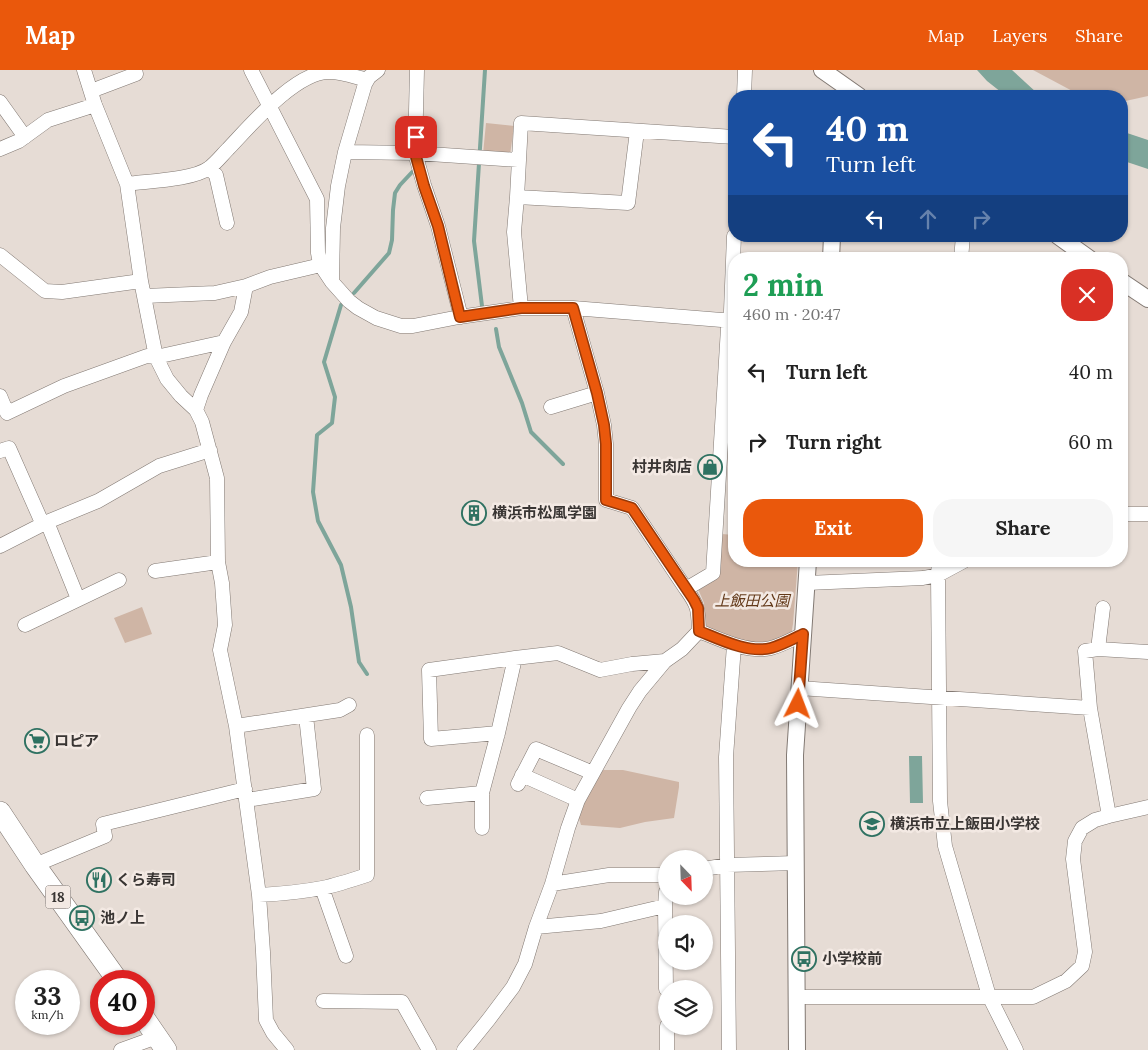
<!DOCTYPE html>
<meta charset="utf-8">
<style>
:root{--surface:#fff;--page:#f6f6f6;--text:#222;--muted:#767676;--accent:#ea580c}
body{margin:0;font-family:Lora,"Noto Sans JP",serif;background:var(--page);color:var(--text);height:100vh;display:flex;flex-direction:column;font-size:19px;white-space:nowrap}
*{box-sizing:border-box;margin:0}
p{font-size:16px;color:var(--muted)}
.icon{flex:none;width:28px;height:28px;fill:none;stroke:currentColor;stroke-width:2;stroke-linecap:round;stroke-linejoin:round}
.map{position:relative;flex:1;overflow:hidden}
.sheet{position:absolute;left:728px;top:182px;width:400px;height:315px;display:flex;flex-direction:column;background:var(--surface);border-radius:20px;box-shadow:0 1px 4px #0004}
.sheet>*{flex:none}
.hud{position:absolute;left:728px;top:20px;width:400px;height:152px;border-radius:20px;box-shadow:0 1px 4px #0004;background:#1a4fa0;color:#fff;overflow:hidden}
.needle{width:32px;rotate:157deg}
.controls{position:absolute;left:658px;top:780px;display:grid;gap:10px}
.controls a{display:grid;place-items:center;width:55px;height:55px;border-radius:50%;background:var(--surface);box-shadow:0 1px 4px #0004;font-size:25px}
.speed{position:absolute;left:15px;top:900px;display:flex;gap:10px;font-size:25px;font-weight:700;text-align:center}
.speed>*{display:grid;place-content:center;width:65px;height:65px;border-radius:50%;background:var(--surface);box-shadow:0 1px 4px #0004;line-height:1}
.speed small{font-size:12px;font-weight:400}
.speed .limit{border:8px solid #d22;background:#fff;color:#111}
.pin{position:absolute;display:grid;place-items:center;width:42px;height:42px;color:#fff;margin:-21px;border-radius:10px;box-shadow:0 2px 8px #0006}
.me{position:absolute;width:55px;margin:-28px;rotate:3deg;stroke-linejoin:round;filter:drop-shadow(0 0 4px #0008)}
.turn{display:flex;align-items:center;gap:18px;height:105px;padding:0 15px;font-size:22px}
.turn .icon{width:65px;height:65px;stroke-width:2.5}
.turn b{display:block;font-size:35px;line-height:42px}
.lanes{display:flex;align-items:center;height:48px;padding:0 15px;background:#0003;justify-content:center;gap:25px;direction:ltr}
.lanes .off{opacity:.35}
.round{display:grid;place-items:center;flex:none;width:52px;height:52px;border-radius:20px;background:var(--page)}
.head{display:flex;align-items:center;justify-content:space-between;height:85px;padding:0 15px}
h1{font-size:30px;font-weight:800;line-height:38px;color:#1e9e55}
.action{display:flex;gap:10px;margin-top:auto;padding:10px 15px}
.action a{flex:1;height:58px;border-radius:20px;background:var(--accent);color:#fff;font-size:20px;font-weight:800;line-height:58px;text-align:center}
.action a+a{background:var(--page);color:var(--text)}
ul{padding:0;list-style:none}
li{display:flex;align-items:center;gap:15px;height:70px;padding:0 15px}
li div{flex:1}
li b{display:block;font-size:19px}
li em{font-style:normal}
header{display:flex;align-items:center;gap:30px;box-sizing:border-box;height:70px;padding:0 25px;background:var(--accent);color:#fff}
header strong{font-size:24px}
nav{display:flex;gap:28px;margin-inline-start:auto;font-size:18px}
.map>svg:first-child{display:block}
.green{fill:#cfb5a5}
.water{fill:#7ea59a}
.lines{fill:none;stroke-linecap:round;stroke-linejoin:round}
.stream{stroke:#7ea59a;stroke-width:4}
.minor-casing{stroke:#827973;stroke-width:15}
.tertiary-casing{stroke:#827973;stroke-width:18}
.primary-casing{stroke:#827973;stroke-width:22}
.minor{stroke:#fff;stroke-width:14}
.tertiary{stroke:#fff;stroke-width:16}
.primary{stroke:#fff;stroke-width:21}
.route-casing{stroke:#983908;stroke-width:12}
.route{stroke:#ea580c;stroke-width:9}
.labels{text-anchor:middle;stroke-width:5;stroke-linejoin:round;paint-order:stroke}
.shield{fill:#f3e9e3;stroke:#716b68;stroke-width:1}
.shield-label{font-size:14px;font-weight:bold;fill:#393533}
.poi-label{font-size:15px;font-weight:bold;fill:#393533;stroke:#f3e9e3;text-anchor:start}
.park-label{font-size:15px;font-style:italic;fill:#633919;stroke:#f3e9e3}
</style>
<header>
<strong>Map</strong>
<nav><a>Map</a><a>Layers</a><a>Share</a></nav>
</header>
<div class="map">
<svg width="1148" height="980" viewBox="0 0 1148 980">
<rect width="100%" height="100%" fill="#e6dcd5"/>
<path class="green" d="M 1033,0 L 1148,0 L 1148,26 L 1121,32 L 1121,26 L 1086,26 L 1078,24 Z
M 486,53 L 514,56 L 510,85 L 483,84 Z
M 722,464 L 734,465 L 734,491 L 798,491 L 793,554 L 791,566 C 784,568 776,572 768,573 C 746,575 725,565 705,558 L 704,533 L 698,519 L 720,505 Z
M 142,537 L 152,564 L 125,573 L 114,548 Z
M 601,700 L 623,700 L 679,712 L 679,717 L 674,748 L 645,752 L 620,758 L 581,755 L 578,745 Z"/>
<path class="water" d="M 977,0 L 1012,0 L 1037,23 L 1042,26 L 1006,26 L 987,11 Z
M 1121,61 L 1148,70 L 1148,99 L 1121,90 Z
M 909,686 L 922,686 L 923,733 L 910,733 Z"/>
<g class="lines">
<path class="stream" d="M 354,223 L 389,183 L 392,170 L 393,140 L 395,123 L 400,115 L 415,99
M 341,235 L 324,292 L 335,327 L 332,353 L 317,365 L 313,422 L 318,451 L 341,495 L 351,537 L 359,592 L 367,604
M 482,236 L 474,171 L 485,0
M 496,259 L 499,277 L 522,333 L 531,362 L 563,394"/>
<defs>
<path id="minor" d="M 251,0 L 317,129 L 318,183 L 320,194 L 332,212 L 349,231 L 358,238 L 376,248 L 401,256 L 413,256 L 459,247 L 521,238 L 573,238 L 734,251
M 417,0 L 415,83 L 424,115 L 438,156 L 461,247
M 91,21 L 136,4 L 135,0
M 744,26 L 745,0
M 0,32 L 25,67
M 0,79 L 19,71 L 48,50 L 95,35
M 345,82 L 365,14 L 369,7 L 378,0
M 209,98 L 216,105 L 227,153
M 127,114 C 148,111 193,110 209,98 C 216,93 222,85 228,79 C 250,56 296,1 330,2 C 342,2 355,7 367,10
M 517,127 L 628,133 L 637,61
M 0,185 L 45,221 L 62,222 L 141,211 L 127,114 L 95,35 L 84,0
M 961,189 L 963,166
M 141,211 L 156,287 L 167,309 L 181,326 L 196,340
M 332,212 L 333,158 L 338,116 L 345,82 L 415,83 L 518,90
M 145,226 L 215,223 L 246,216
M 521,238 L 514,162 L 517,127 L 521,53 L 734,67
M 573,238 L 597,323 L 604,355 L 606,374 L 606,430 L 632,438 L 686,519
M 0,326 L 7,343 L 64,316 L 147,286 L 156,287 L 224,272
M 551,337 L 597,323
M 0,381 L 9,378 L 43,455
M 1121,444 L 1148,444
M 47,452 L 78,529
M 0,476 L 47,452 L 98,431 L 159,396 L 210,380
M 939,491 L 938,505 L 940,731 L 945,776 L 989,926 L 1016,980
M 155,501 L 218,492
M 807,513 L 923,508 L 938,505 L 964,491
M 25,555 L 119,510
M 699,561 C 719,569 749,584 771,578 C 782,575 793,569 803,564
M 1098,579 L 1103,538
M 799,618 L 1090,638 L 1109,746
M 1090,638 L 1085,581 L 1098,579 L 1148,582
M 236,656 L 340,640 L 349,635
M 498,663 L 431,669 L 429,600 L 515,588 L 558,583 L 600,600 L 632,594 L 665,591
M 522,705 L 578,730
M 518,714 L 536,679 L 593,703
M 427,728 L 482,723
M 247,730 L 314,719 L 306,646
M 482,758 L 482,723 L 498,663 L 515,588
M 35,795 L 105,766 L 103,754 L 245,719
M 704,799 L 727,795 L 796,793
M 552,814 L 609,805 L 666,805
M 322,818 L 346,886
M 666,822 L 665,836 L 666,919
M 259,825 C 280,824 301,822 322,818 C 337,815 352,810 367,805 L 367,665
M 536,857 L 601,851 L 665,836
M 797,927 L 1033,927 L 1066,911 L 1082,896 L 1085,882 L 1073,789 L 1075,771 L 1082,758 L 1095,750 L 1109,746 L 1148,737
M 323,931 L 402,932 L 429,980
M 121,980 L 157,967
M 287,980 L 273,963 L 266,950 L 263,882 L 259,825 L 236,656 L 220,580 L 225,555 L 222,513 L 218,492 L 217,408 L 202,352 L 196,340 L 201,325 L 224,272 L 241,242 L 246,216 L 270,207 L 321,195
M 464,980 L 489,949 L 513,917 L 525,894 L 536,857 L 552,814 L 568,758 L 578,730 L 629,638 L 640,621 L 665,591 L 682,579 L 699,561 C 698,540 699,537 686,519 L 713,503 L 728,258 L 731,241 L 734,166
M 667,980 L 667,956
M 729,980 L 726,687 L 734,575"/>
<path id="tertiary" d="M 822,0 L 859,26
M 1058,166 L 1090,189
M 831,189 L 832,166
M 1121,211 L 1148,229
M 797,980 L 795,685 L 808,491"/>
<path id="primary" d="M 0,742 L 35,795 L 118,911
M 144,948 L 166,980"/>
</defs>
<use href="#minor" class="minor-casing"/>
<use href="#tertiary" class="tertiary-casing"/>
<use href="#primary" class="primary-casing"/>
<use href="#minor" class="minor"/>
<use href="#tertiary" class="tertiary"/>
<use href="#primary" class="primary"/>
</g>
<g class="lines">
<defs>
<path id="route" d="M 416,67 L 415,83 L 424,116 L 438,156 L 460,247 L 521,238 L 573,238 L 597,323 L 604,355 L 606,374 L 606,430 L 632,438 L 694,530 L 698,538 L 699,561 C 719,569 749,584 771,578 C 782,575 793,569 803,564 L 798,634"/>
</defs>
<use href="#route" class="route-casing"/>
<use href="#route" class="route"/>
</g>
<defs>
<symbol id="shop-ring" viewBox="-11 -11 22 22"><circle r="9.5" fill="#f3e9e3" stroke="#2f7262" stroke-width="1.5"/><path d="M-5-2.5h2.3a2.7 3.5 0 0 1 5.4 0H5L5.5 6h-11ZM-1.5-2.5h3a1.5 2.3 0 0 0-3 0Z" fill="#2f7262"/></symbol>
<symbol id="building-ring" viewBox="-11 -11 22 22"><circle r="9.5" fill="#f3e9e3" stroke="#2f7262" stroke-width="1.5"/><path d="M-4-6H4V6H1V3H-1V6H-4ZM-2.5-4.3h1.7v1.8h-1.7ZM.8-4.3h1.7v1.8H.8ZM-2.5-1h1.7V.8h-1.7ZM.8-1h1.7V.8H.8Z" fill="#2f7262"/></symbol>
<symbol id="supermarket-ring" viewBox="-11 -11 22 22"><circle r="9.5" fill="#f3e9e3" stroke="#2f7262" stroke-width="1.5"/><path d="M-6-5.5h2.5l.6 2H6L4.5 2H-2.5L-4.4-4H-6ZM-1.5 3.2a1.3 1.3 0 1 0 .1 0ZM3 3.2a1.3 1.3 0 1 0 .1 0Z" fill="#2f7262"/></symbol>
<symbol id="school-ring" viewBox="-11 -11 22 22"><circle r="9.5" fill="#f3e9e3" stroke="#2f7262" stroke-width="1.5"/><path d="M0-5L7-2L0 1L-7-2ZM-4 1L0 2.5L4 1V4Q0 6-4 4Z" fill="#2f7262"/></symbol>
<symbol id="restaurant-ring" viewBox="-11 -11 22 22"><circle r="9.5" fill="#f3e9e3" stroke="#2f7262" stroke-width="1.5"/><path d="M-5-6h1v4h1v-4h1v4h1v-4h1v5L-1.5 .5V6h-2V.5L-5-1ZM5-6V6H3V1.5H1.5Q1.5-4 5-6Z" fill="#2f7262"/></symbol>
<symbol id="bus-ring" viewBox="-11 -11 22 22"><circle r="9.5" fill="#f3e9e3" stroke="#2f7262" stroke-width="1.5"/><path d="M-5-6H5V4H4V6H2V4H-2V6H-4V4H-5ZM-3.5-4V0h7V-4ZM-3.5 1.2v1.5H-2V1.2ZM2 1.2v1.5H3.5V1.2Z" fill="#2f7262"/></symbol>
</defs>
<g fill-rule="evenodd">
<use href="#shop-ring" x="696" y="383" width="28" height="28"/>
<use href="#building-ring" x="460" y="429" width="28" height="28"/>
<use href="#supermarket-ring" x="23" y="657" width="28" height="28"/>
<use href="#school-ring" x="858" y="740" width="28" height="28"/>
<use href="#restaurant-ring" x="85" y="796" width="28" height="28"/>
<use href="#bus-ring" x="68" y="834" width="28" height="28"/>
<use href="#bus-ring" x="790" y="875" width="28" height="28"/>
</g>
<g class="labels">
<rect class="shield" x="45.5" y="815.5" width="25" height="23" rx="4"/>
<g class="shield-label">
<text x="58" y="832">18</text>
</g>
<g class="poi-label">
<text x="692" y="402" text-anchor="end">村井肉店</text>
<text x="492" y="448">横浜市松風学園</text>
<text x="54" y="676">ロピア</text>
<text x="890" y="759">横浜市立上飯田小学校</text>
<text x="116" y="815">くら寿司</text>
<text x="100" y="853">池ノ上</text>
<text x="822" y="894">小学校前</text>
</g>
<g class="park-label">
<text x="752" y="536">上飯田公園</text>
</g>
</g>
</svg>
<div class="controls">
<a><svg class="needle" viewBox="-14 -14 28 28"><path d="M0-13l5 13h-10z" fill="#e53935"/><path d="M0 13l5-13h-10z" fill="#767676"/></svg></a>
<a><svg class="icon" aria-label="sound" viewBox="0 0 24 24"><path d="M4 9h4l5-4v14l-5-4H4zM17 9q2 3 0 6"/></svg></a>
<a><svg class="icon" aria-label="layers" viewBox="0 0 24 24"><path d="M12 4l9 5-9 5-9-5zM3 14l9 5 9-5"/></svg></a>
</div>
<div class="speed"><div>33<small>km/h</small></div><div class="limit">40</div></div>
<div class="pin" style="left:416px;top:67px;background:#d93025"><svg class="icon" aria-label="arrive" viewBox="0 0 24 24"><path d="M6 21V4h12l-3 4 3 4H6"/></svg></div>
<svg class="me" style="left:798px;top:634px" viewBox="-20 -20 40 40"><path d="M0-17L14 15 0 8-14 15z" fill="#ea580c" stroke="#fff" stroke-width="4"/></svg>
<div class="hud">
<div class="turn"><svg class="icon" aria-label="left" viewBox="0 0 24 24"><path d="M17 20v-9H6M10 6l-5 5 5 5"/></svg><div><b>40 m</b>Turn left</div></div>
<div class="lanes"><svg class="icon" aria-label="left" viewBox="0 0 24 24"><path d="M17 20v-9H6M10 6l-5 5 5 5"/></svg><svg class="icon off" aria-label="ahead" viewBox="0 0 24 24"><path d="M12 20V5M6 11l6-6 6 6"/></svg><svg class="icon off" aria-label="right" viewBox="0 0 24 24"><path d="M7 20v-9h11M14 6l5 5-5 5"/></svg></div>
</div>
<section class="sheet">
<div class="head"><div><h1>2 min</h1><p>460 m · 20:47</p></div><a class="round" style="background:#d93025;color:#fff"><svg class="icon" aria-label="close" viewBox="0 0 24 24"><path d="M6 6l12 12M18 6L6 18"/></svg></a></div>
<ul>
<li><svg class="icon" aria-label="left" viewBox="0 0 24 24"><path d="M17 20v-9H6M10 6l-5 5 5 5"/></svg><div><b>Turn left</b></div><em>40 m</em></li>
<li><svg class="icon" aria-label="right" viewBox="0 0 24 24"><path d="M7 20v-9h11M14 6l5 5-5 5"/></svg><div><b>Turn right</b></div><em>60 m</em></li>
</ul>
<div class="action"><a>Exit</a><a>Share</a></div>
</section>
</div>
